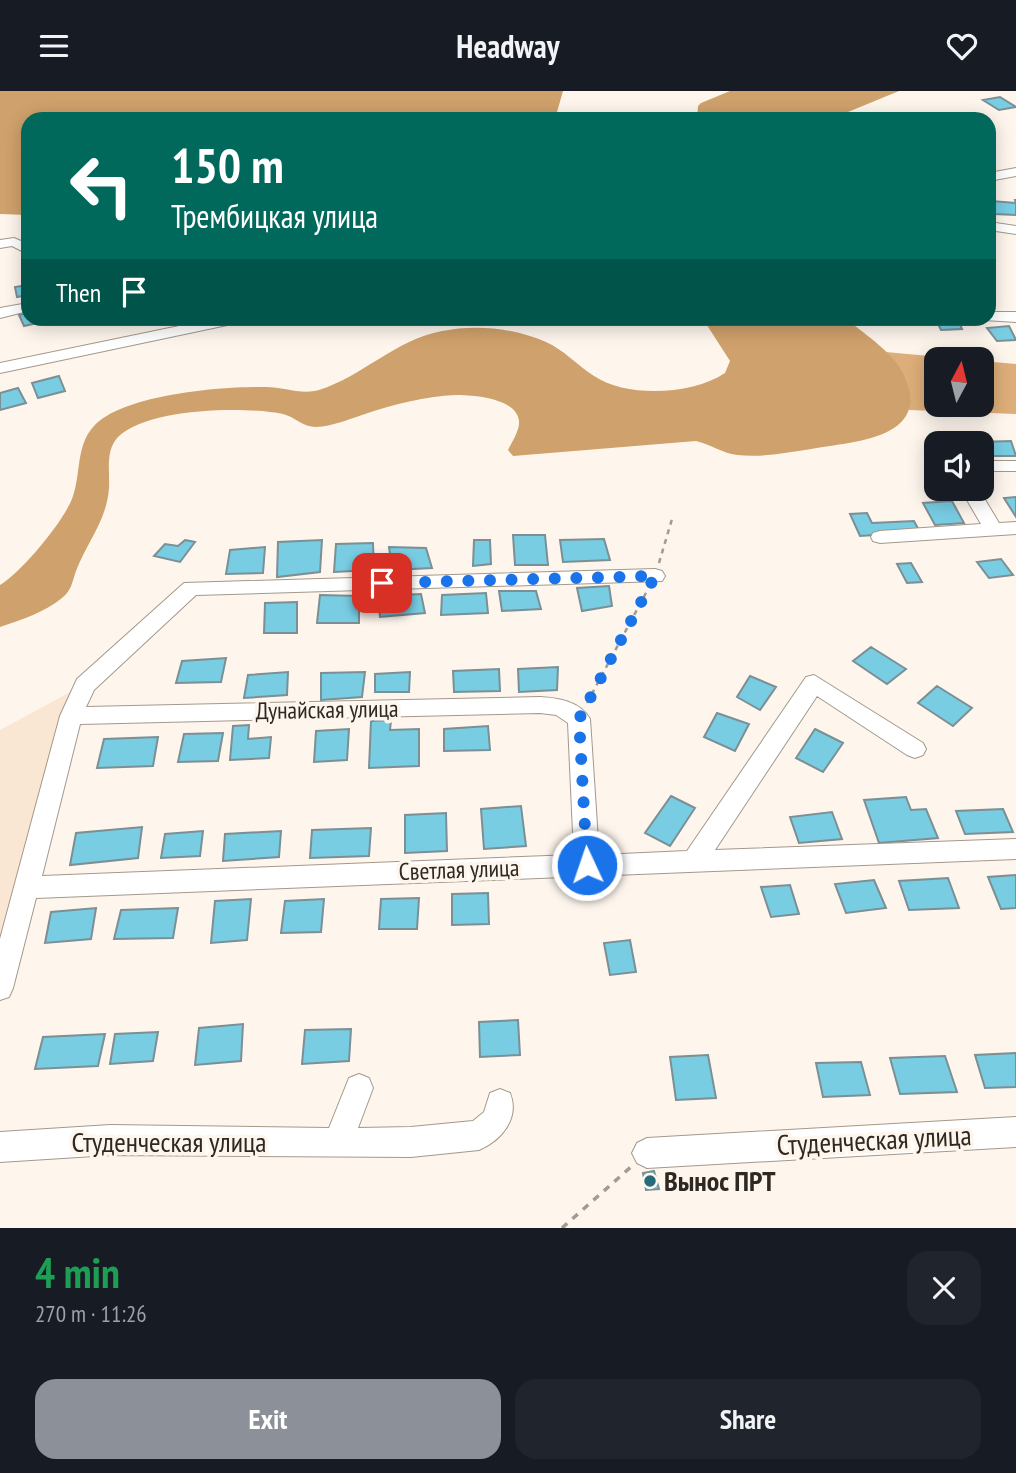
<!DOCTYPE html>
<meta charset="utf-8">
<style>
:root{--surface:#171b24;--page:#20242c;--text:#f1f3f6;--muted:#9ea1a6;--accent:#8c9099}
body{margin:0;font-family:"PT Sans Narrow",sans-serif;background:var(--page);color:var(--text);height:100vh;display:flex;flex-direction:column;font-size:26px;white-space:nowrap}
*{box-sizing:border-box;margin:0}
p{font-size:23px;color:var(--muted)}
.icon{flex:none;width:38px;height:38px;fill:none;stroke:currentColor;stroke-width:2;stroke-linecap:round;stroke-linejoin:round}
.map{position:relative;height:1137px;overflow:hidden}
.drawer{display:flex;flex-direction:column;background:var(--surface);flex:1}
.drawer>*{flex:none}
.banner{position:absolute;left:21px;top:21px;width:975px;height:214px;border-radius:21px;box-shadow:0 4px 18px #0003;background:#00695c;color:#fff;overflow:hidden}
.needle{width:46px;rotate:7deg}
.tools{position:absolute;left:924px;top:256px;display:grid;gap:14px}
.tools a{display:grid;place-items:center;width:70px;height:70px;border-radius:14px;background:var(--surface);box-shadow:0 4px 18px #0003;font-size:35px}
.pin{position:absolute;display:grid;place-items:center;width:60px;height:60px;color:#fff;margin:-30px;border-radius:14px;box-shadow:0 4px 10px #0006}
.me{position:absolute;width:77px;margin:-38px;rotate:357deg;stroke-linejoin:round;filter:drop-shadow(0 0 5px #0008)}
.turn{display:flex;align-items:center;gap:24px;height:147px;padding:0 35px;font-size:32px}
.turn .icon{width:91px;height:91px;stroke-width:2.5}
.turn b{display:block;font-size:49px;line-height:60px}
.then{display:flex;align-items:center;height:66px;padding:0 35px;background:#0003;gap:14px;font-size:26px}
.round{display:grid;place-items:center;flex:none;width:74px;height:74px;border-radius:21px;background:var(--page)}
.head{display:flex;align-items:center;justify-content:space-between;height:119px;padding:0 35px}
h1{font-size:42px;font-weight:700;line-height:52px;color:#1e9e55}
.primary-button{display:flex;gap:14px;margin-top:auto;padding:14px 35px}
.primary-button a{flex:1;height:80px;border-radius:21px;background:var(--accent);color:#fff;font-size:28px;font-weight:700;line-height:80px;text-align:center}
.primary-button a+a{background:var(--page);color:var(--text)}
header{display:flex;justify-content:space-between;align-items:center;height:91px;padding:0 35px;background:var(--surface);font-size:32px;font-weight:700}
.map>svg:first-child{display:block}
.built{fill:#fae7d3}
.forest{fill:#ddae79}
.water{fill:#cfa16c}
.building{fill:#78cde3;stroke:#7b8f94;stroke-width:2}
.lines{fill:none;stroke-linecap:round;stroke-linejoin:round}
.minor-casing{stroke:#a4988a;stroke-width:2}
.path-far1{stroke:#a19b93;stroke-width:2.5;stroke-dasharray:5 5;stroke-linecap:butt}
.path{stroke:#a19b93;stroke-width:3.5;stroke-dasharray:7 7;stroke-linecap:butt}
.minor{fill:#fff;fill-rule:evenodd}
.route{stroke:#1a73e8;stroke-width:12;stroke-dasharray:0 21.6}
.poi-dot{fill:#266a7b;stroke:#fef6ed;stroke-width:2.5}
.labels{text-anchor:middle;stroke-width:7;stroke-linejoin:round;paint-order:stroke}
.street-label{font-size:24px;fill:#2d2822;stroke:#fef6ed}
.near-street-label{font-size:28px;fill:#2d2822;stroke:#fef6ed}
.near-poi-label{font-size:28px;font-weight:bold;fill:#2d2822;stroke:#fef6ed;text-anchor:start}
</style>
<header><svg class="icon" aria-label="menu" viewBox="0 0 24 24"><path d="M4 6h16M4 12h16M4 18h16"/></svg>Headway<svg class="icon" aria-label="heart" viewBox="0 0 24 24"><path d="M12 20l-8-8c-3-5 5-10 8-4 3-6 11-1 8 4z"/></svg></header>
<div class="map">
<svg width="1016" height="1137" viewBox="0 0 1016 1137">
<rect width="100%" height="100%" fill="#fef6ed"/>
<path class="built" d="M 74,599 L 0,863 L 0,639 Z"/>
<path class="forest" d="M 886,261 L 962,268 L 936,268 L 936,313 L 982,313 L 982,270 L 1016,273 L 1016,323 L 909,319 Z"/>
<path class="water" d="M 0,0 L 563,0 L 555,28 L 28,28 L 28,124 L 0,123 Z
M 730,0 L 899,0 L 831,28 L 697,28 L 698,15 L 701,12 Z
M 703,228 L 847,228 C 867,246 896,262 906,289 C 929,347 854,351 817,357 C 791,361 763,367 737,364 C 722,362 710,353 696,350 L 513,365 L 508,359 C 512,351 520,339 519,330 C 517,307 473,304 456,304 C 424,305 392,314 362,324 C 347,329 333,335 316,336 C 303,336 295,326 283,323 C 244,315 147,317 118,346 C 105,360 110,380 109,397 C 107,429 87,451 76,480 C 72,491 72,499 62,507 C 45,521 21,529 0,536 L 0,494 C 21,482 66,428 73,405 C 81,382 76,354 94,335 C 123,303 224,295 266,296 C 284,296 301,304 319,299 C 363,285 395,249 442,240 C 476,233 514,237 546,251 C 564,259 577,274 594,285 C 627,307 692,304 725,282 L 730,270 Z"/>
<path class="building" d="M 1000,6 L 1016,16 L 999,19 L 983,9 Z
M 1015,109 L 1016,109 L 1016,124 L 994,123 L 992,110 L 1016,112 Z
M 28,194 L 28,204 L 17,206 L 15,196 Z
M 28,222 L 28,228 L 44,228 L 46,230 L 24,235 L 19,224 Z
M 937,231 L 959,231 L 962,238 L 941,239 Z
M 1009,235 L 1016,249 L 997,250 L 987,237 Z
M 59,285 L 65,300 L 38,307 L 32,292 Z
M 18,297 L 26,312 L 0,319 L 0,302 Z
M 1011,350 L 1016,365 L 986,365 L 982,352 L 979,351 Z
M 1016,406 L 1016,426 L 1004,407 Z
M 952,410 L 964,432 L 935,434 L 923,412 Z
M 867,422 L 872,432 L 914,430 L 920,441 L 860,445 L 850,423 Z
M 513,444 L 545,444 L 548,474 L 515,474 Z
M 604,448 L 610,469 L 563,471 L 560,449 Z
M 185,449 L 195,451 L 180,471 L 154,465 L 165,453 L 178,455 Z
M 322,449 L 320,481 L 277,486 L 278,451 Z
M 474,449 L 490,449 L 491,473 L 473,475 Z
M 373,452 L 374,479 L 334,481 L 336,453 Z
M 265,456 L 263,482 L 226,483 L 230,459 Z
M 389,456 L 426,457 L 432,477 L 392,479 Z
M 1001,468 L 1013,484 L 989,487 L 977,471 Z
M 911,472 L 922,491 L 907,492 L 897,473 Z
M 609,495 L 612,515 L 582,520 L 577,497 Z
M 499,500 L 536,500 L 541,518 L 502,520 Z
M 486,502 L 488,522 L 441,524 L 442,504 Z
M 421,503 L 425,522 L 380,526 L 378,505 Z
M 320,504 L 359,505 L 359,532 L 317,532 Z
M 297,511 L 297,542 L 264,542 L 265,512 Z
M 871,556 L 906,578 L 887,593 L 853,570 Z
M 226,567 L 221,591 L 176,592 L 182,570 Z
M 558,576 L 557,599 L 519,601 L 518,578 Z
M 499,578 L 500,600 L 454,601 L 453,580 Z
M 288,581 L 287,604 L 244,607 L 248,584 Z
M 365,581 L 362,606 L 321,609 L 321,582 Z
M 410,581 L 409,601 L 375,601 L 375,583 Z
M 750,585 L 776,596 L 760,619 L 737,606 Z
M 937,595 L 972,617 L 953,635 L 918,612 Z
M 717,622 L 749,633 L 735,660 L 704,646 Z
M 391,629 L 390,639 L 419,638 L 419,675 L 369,677 L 371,630 Z
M 249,634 L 248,648 L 271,646 L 269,667 L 230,669 L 233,635 Z
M 488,635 L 490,659 L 444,660 L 444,638 Z
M 349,638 L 347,669 L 314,671 L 316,640 Z
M 815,638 L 843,652 L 823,681 L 796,667 Z
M 223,642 L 218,670 L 178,671 L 184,643 Z
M 158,646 L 153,675 L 97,677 L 104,648 Z
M 671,705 L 695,717 L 670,755 L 645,742 Z
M 906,706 L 911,719 L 926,718 L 938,747 L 879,752 L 864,709 Z
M 521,715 L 526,755 L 484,758 L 481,718 Z
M 1003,718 L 1013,741 L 965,743 L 956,720 Z
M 832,721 L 842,748 L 799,752 L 790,726 Z
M 446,722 L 447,760 L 405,762 L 405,724 Z
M 142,736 L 138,767 L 70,774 L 76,742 Z
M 371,737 L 369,765 L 310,767 L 312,739 Z
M 203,740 L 200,765 L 161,767 L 165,743 Z
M 281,740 L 279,766 L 223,770 L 225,743 Z
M 1016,784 L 1016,817 L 1001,818 L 988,786 Z
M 948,787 L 959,817 L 909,819 L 899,790 Z
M 874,789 L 886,817 L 846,822 L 835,793 Z
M 790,794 L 799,823 L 771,826 L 761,796 Z
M 488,802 L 489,833 L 452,834 L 452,803 Z
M 419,807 L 417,838 L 379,838 L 381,808 Z
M 251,808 L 247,849 L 211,852 L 215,810 Z
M 324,808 L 321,841 L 281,842 L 285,810 Z
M 96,817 L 91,848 L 45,852 L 51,821 Z
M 178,817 L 173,847 L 114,848 L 121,819 Z
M 630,849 L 636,881 L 610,884 L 604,852 Z
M 518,929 L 520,964 L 480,966 L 479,931 Z
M 243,933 L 241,970 L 195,974 L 199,937 Z
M 351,938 L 349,970 L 302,973 L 305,939 Z
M 158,941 L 153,970 L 110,973 L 115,943 Z
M 105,943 L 98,975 L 35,978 L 43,946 Z
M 1016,962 L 1016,996 L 985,997 L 975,964 Z
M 708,964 L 716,1007 L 676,1009 L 670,966 Z
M 945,965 L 957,1001 L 900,1003 L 890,967 Z
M 861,971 L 870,1004 L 823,1006 L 816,972 Z
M 654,1080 L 659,1098 L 646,1099 L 643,1082 Z"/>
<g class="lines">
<defs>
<path id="minor" d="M 1016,77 L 1016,85 L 989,90 L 989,82 Z
M 989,131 L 1016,135 L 1016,143 L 989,139 Z
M 14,147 L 28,153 L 28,163 L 12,155 L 0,157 L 0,149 Z
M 28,212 L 28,220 L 0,227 L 0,217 Z
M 989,221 L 1016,221 L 1016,231 L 984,229 L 989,228 Z
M 213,228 L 240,228 L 232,233 L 0,282 L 0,272 Z
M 982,370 L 1016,370 L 1016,380 L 982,380 Z
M 960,397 L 978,397 L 999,432 L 1016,431 L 1016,443 L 880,452 L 873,450 L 871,446 L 873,442 L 880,440 L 981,433 Z
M 655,478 L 662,480 L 665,485 L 662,490 L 196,504 L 94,599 L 86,616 L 540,606 C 558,607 580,610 590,628 L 599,764 L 687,760 L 806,586 L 814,584 L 923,652 L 926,658 L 923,664 L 915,667 L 907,664 L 817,605 L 715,759 L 1016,748 L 1016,768 L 36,807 L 13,897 L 9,906 L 0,909 L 0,848 L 60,625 L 77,588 L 184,492 ZM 540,622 L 556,624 L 568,632 L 574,764 L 42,785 L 80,633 Z
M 359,983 L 369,987 L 373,997 L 358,1037 L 411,1036 L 473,1030 L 484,1021 L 490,1002 L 500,998 L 510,1002 C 520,1027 502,1049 479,1059 L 411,1066 L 110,1064 L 0,1071 L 0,1041 L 110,1034 L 329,1037 L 349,987 Z
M 1016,1026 L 1016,1056 L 647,1077 L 637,1072 L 632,1062 L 637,1052 L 647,1047 Z"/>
</defs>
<use href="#minor" class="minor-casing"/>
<path class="path-far1" d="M 659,472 L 672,428
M 587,612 L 647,500"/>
<path class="path" d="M 562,1137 L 632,1075"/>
<use href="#minor" class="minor"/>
</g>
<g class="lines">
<path class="route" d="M 382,492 L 655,485 L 579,628 L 587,774"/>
</g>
<circle class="poi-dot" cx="650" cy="1090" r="7"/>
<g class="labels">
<g class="street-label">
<text transform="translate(327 619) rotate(-1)" y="8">Дунайская улица</text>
<text transform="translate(459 779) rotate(-2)" y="8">Светлая улица</text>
</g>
<g class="near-street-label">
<text transform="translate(874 1049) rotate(-3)" y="10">Студенческая улица</text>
<text x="169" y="1061">Студенческая улица</text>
</g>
<g class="near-poi-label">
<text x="664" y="1100">Вынос ПРТ</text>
</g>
</g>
</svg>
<div class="tools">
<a><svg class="needle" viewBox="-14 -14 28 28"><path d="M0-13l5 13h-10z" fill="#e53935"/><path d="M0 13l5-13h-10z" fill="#9ea1a6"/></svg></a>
<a><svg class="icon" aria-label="sound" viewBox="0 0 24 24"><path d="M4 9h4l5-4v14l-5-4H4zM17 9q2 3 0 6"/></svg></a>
</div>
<div class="pin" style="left:382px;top:492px;background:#d93025"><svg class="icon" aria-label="arrive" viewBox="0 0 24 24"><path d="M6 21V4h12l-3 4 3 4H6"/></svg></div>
<svg class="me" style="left:587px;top:774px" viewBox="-20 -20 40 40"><circle r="17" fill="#1a73e8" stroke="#fff" stroke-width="3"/><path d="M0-11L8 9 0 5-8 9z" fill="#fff"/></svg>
<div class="banner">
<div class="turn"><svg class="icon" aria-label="left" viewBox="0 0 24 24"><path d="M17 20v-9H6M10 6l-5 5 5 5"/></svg><div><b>150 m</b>Трембицкая улица</div></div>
<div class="then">Then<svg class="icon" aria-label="arrive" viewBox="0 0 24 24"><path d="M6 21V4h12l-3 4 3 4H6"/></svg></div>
</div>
</div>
<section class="drawer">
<div class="head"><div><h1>4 min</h1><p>270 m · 11:26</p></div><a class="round"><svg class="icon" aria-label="close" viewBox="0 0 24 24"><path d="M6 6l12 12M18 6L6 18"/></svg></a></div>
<div class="primary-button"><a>Exit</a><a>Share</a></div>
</section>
